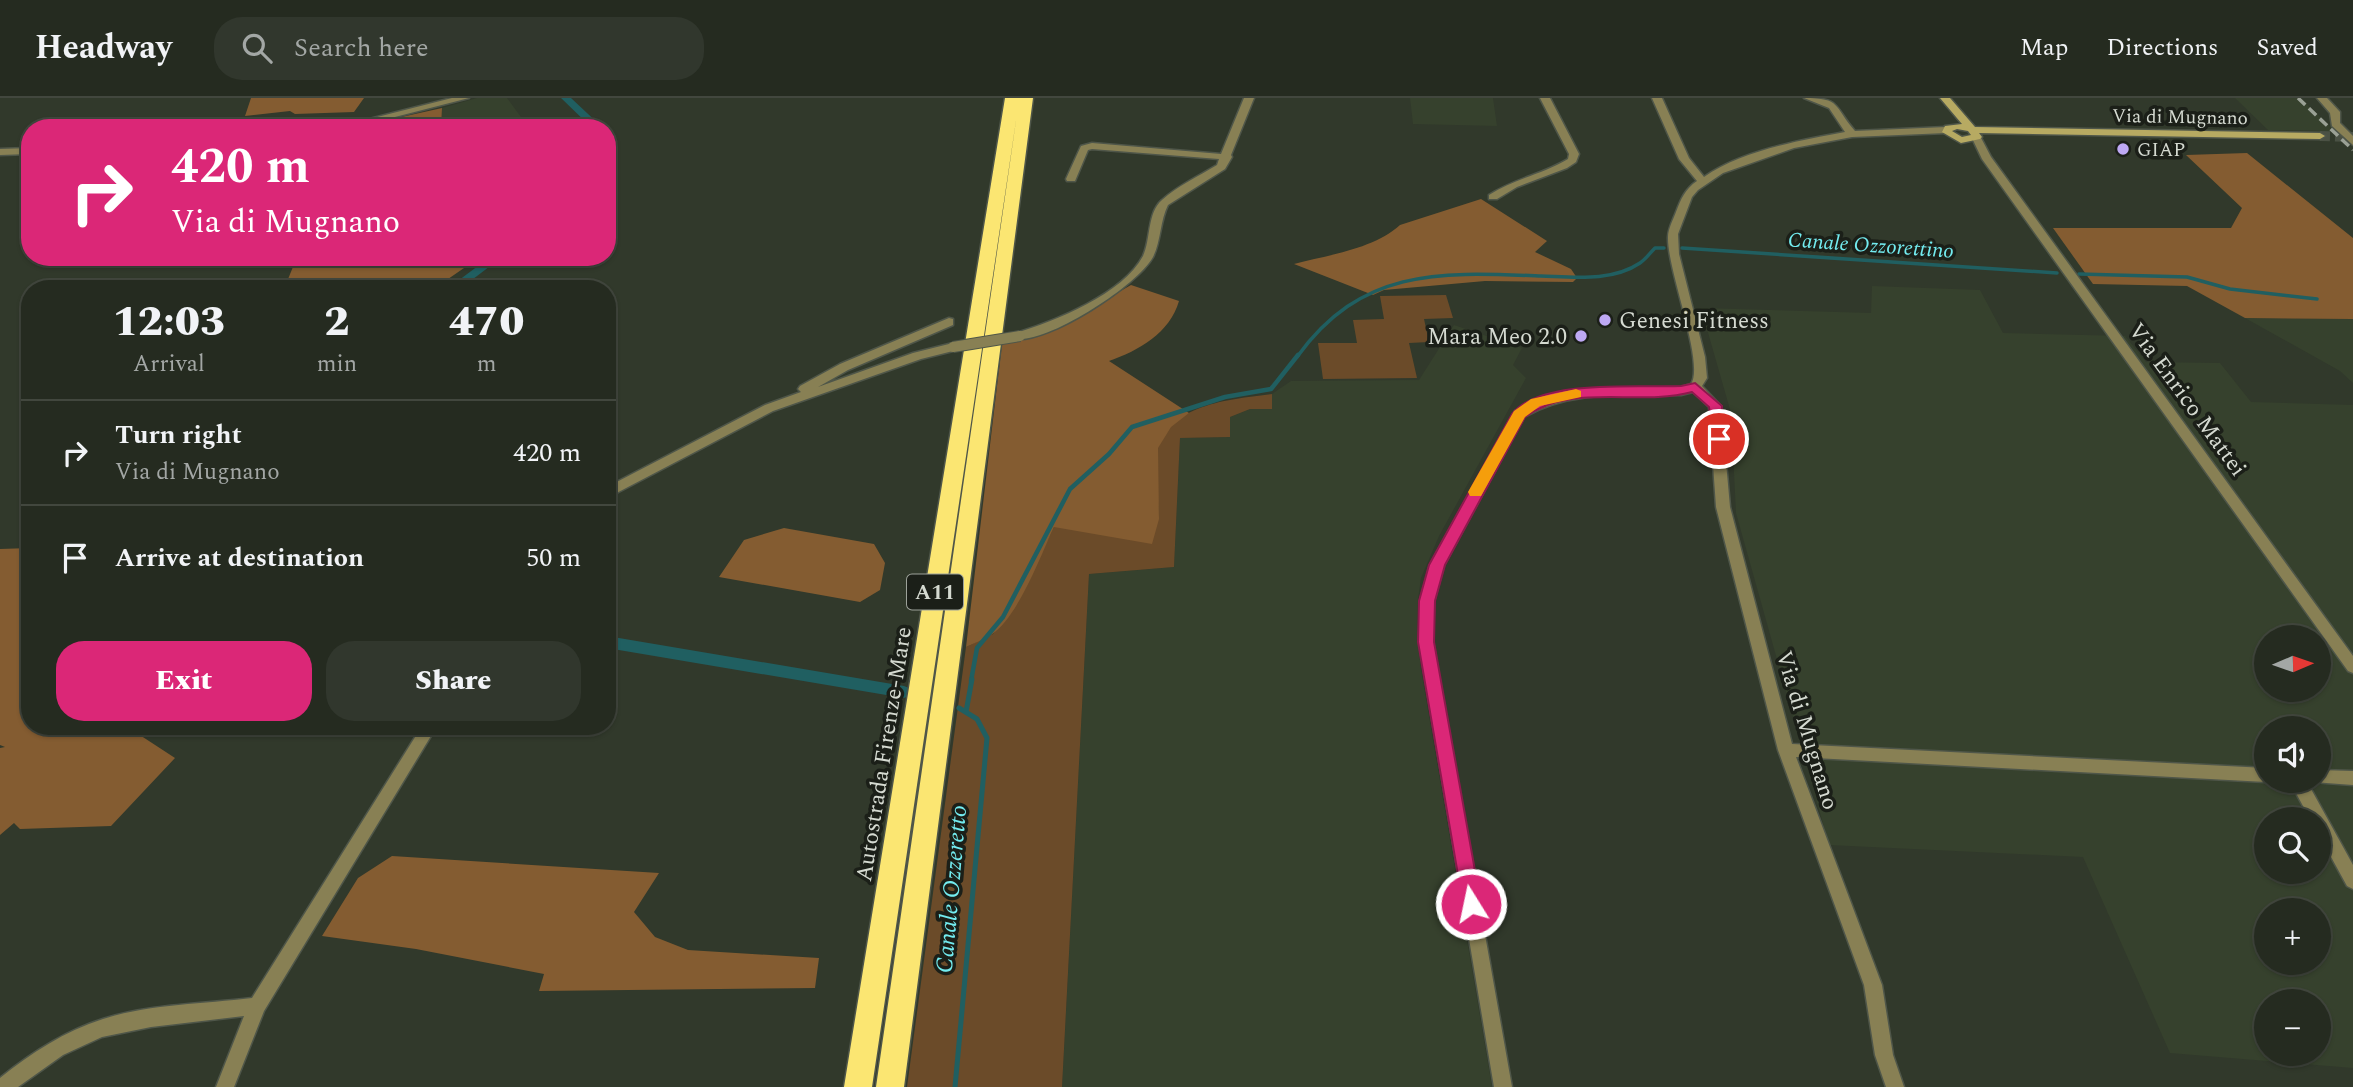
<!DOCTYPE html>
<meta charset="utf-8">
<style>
:root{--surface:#252b20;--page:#31372d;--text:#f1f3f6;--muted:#a3a7a5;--line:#42473e;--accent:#db2777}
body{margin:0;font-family:Spectral,serif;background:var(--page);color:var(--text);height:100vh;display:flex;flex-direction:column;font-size:26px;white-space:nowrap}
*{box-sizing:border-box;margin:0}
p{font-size:23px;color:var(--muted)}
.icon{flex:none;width:38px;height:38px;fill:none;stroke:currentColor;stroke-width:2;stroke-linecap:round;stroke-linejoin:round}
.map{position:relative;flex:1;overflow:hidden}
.details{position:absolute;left:21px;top:182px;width:595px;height:455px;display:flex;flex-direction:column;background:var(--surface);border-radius:28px;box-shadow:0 2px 5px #0004,0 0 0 2px var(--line)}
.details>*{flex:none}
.guide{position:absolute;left:21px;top:21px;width:595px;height:147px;border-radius:28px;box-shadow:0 2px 5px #0004,0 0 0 2px var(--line);background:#db2777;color:#fff;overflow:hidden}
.needle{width:46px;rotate:88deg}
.fabs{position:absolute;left:2254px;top:527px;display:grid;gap:14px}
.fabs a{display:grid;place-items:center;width:77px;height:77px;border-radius:50%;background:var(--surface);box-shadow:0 2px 5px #0004,0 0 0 2px var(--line);font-size:35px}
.pin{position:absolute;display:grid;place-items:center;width:60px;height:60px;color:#fff;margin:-30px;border:4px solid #fff;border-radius:50%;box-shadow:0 2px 7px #0007}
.me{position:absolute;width:77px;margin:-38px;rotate:350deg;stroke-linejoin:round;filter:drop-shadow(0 0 5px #0008)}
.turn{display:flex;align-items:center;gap:24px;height:147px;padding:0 35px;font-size:32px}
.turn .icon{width:91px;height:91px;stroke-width:2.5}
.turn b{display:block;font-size:49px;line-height:60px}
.eta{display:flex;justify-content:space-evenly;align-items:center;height:119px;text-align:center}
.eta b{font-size:42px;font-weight:800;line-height:49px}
.primary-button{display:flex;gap:14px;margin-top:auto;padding:14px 35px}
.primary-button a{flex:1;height:80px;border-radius:28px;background:var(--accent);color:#fff;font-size:28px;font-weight:800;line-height:80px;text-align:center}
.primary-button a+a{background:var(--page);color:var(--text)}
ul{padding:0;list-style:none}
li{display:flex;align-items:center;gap:21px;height:105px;padding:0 35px;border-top:2px solid var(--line)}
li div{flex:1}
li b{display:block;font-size:26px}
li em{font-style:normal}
header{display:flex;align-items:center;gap:42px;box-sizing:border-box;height:98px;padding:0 35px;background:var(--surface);border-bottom:2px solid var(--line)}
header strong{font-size:33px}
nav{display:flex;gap:38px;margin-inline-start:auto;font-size:24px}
.search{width:490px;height:63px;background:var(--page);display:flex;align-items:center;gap:18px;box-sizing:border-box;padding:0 24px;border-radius:28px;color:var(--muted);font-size:26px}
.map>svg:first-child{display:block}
.built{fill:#36412d;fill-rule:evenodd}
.green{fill:#6b4b29}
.forest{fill:#845c31}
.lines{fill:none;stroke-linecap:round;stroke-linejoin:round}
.stream-far2{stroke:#205f61;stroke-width:3.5}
.stream-far1{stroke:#205f61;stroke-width:4.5}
.stream{stroke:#205f61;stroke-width:5}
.canal{fill:#205f61;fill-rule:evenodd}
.secondary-tunnel{stroke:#4a5144;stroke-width:10;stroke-dasharray:10 5;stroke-linecap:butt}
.street-casing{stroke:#4f5649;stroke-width:3}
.secondary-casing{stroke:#4f5649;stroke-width:3}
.highway-casing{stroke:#4f5649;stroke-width:3}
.street{fill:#888054;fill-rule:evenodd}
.secondary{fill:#b7aa62;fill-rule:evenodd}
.highway{fill:#fbe672;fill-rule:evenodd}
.rail{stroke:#9aa095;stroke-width:3.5;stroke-dasharray:10 5;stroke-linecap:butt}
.street-bridge-casing{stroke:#4f5649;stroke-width:12;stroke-linecap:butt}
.street-bridge{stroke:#888054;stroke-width:10}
.route{fill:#db2777;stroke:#8e194d;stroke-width:2}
.slow{fill:#f59e0b}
.poi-dot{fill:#bea9f4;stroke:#1b1f18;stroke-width:2.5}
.labels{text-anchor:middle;stroke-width:7;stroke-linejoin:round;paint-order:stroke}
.far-street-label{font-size:19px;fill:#d5dad1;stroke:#1b1f18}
.far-poi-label{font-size:19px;fill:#d5dad1;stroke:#1b1f18;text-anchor:start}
.far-water-label{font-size:21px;font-style:italic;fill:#73ecf0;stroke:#1b1f18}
.shield{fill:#1b1f18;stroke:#9da29a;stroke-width:2}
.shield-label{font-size:21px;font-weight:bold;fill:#d5dad1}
.poi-label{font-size:23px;fill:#d5dad1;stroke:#1b1f18;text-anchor:start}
.street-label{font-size:23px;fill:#d5dad1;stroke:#1b1f18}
.water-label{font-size:24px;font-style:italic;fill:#73ecf0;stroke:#1b1f18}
</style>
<header>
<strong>Headway</strong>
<div class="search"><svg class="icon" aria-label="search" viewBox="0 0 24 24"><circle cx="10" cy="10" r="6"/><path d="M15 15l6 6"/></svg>Search here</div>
<nav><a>Map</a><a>Directions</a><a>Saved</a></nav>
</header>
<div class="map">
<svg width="2353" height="989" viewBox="0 0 2353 989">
<rect width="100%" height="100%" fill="#31392b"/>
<path class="built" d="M 477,0 L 507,0 L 529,30 L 441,30 L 442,10 Z
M 1410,0 L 1493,0 L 1497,28 L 1413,26 Z
M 2235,0 L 2300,0 L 2335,33 L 2268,32 Z
M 1872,188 L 1980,192 L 2003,235 L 2125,238 L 2146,264 L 2220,265 L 2251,304 L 2353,307 L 2353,970 L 2170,955 L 2083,759 L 1829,747 L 1736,415 L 1731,315 L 1701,210 L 1871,215 ZM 2266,539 L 2319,539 L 2319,592 L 2266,592 ZM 2266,630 L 2319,630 L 2319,682 L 2266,682 ZM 2266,721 L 2319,721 L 2319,774 L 2266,774 ZM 2266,812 L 2319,812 L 2319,864 L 2266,864 ZM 2266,903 L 2319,903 L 2319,956 L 2266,956 Z
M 2245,220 L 2353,221 L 2353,285 L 2340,273 Z
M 1454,227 L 1522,250 L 1513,267 L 1526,280 L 1439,438 L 1421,480 L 1418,501 L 1417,535 L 1421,571 L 1492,989 L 1062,989 L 1089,476 L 1174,469 L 1180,340 L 1230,339 L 1230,319 L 1250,311 L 1272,311 L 1272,296 L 1291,283 L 1419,282 Z"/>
<path class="green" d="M 1446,197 L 1453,220 L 1424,221 L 1429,244 L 1409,245 L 1417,280 L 1323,281 L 1318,245 L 1357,245 L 1353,222 L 1384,221 L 1380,198 Z
M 1272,296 L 1272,311 L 1250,311 L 1230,319 L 1230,339 L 1180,340 L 1174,469 L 1089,476 L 1062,989 L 907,989 L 966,549 L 993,536 L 1024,491 L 1054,429 L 1159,421 C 1159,403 1153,365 1158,349 C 1172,305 1234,301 1272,296 Z"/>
<path class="forest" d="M 251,0 L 364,0 L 354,14 L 295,16 L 290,13 L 245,18 Z
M 442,10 L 441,30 L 352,30 Z
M 2247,55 L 2353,140 L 2353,221 L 2245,220 L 2187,188 L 2093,186 L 2053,130 L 2231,130 L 2242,110 L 2186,57 Z
M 1481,101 L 1547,143 L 1535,154 L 1571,171 L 1577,180 L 1573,184 L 1485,183 L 1384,192 L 1373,197 L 1294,166 C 1328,157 1374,151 1400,127 Z
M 297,159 L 480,159 L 435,190 L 409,187 L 379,191 L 284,191 Z
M 1131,187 L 1179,203 C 1170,235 1138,253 1109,263 L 1189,315 L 1171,329 L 1158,350 L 1159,421 L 1152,446 L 1054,429 C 1040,459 1018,519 991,537 C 983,542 974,545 966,549 L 1002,246 L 1047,235 Z
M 784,430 L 874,446 L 885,465 L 880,492 L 860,504 L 719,479 L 744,442 Z
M 30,450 L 30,628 L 126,628 L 175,660 L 111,728 L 20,731 L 14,725 L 0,737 L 0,650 L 5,649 L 0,647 L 0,451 Z
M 392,758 L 659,775 L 634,814 L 655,839 L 688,852 L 819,860 L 815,890 L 539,893 L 544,876 L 416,851 L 322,838 L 358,780 Z"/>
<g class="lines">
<path class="stream-far2" d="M 1682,150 L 2057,175
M 2079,176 L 2187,179 L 2230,191 L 2317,201
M 1297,259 C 1362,169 1440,174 1541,178 C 1573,179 1612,184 1640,165 C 1646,161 1650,155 1655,150 L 1664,150"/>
<path class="stream-far1" d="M 971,583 L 977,550 L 1003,519 L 1070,391 L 1109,356 L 1132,329 L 1225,299 L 1271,291 L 1298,257"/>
<path class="stream" d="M 966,614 L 972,581
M 955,989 L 987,640 L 977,621 L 959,610"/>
<path class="canal" d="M 561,0 L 571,0 L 603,30 L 592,30 Z
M 490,159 L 502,159 L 460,191 L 447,191 Z
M 607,538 L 904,588 L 909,590 L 911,594 L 909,598 L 904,600 L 607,550 Z"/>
<path class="secondary-tunnel" d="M 2320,38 L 2353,39"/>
<defs>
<path id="street" d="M 452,0 L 469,0 L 352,30 L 334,30 Z
M 1244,0 L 1254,0 L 1231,57 L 1232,59 L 1225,71 L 1168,107 C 1160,123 1161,143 1153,159 C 1137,188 1048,245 1016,241 L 1016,235 C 1055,223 1123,196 1143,158 C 1151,141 1147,115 1162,102 C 1177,88 1199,78 1217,67 L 1219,61 L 1092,51 L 1088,52 L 1075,83 L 1067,83 L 1066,81 L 1081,48 L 1092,45 L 1221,56 Z
M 1540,0 L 1550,0 L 1579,56 L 1576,64 L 1567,70 L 1517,89 L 1497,101 L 1489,101 L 1489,97 C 1514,81 1543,76 1568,61 L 1569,56 Z
M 1652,0 L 1662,0 L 1689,60 L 1704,79 C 1741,53 1801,42 1845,34 L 1829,10 L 1804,0 C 1842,0 1833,8 1855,33 L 1946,29 L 1951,32 L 1946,35 L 1852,39 L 1794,50 L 1723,75 L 1698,92 L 1692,99 L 1678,136 L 1679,156 L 1705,259 L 1707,280 L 1702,288 L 1721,308 L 1730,409 L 1792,646 L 2266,670 L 2266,682 L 2269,682 L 2266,684 L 1796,659 L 1882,887 L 1893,957 L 1904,989 L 1886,989 L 1875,957 L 1864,887 L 1778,652 L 1716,409 L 1709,309 L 1693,294 L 1681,297 C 1627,298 1573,291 1524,319 L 1444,467 L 1434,503 L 1433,544 L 1512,989 L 1494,989 L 1419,544 L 1420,503 L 1430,467 L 1515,313 C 1567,284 1623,291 1681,289 L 1691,286 C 1705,265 1667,172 1668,139 C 1668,131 1673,122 1676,114 C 1681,101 1685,91 1697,83 L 1679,61 Z
M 2317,0 L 2327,0 L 2340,14 L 2340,25 L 2353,38 L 2353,47 L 2332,28 L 2330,15 Z
M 1974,38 L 1980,38 L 1991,59 L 2353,558 L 2353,575 L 2348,573 L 1982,61 L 1972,40 Z
M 30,50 L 30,56 L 0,57 L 0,51 Z
M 949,220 L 953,221 L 953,227 L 848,272 L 818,289 L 913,255 L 953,245 L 957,246 L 957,252 L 921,261 L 773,313 L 607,400 L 607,389 L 765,307 L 801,294 L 798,291 L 800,288 L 840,266 Z
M 422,628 L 437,628 L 264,913 L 234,989 L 216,989 L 244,918 L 151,929 L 102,939 L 63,957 L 18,989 L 0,989 L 0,980 C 31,955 65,933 103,921 C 150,906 203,906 252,900 Z
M 2319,672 L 2353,673 L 2353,687 L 2313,684 L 2319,682 Z
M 2289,682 L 2306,682 L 2353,767 L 2353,791 L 2347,788 L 2319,737 L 2319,721 L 2310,721 Z"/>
<path id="secondary" d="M 1940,0 L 1950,0 L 1975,29 L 2320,35 L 2325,38 L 2320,41 L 1979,35 L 1982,39 L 1980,41 L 1961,45 L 1942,34 L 1945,28 L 1962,26 ZM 1957,31 L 1968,33 L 1971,37 L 1962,39 L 1952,33 Z"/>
<path id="highway" d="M 1005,0 L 1033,0 L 904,989 L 876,989 L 1017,16 L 872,989 L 844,989 Z"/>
</defs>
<use href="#street" class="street-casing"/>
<use href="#secondary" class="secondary-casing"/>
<use href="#highway" class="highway-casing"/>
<use href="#street" class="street"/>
<use href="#secondary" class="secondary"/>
<use href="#highway" class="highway"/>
<path class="rail" d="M 2298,0 L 2353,52"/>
<defs>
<path id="street-bridge" d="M 953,249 L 1020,238"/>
</defs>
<use href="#street-bridge" class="street-bridge-casing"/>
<use href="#street-bridge" class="street-bridge"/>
</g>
<path class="route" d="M 1695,285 L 1722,308 L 1724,345 L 1714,345 L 1709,309 L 1692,294 C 1637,309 1573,284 1525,319 L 1445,467 L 1435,503 L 1434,544 L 1481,806 L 1478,812 L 1471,814 L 1464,812 L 1418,544 L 1419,503 L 1429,467 L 1512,316 C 1541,280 1638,290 1681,288 Z"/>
<path class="slow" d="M 1576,291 L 1581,293 L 1581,299 L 1540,308 L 1525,319 L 1481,398 L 1470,398 L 1468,394 L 1514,313 L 1531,301 Z"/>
<g class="poi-dot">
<circle cx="2123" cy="51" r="7"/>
<circle cx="1605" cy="222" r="7"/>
<circle cx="1581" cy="238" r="7"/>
</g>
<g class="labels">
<g class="far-street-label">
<text transform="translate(2180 18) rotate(1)" y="7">Via di Mugnano</text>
</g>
<g class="far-poi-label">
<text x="2137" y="58">GIAP</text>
</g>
<g class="far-water-label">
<text transform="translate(1871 147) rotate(4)" y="7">Canale Ozzorettino</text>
</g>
<rect class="shield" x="907" y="476.5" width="56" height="35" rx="5"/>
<g class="shield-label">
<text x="935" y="501">A11</text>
</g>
<g class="poi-label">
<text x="1619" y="230">Genesi Fitness</text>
<text x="1567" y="246" text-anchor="end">Mara Meo 2.0</text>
</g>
<g class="street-label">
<text transform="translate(2188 301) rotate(54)" y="8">Via Enrico Mattei</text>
<text transform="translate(1808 632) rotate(73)" y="8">Via di Mugnano</text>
<text transform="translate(883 656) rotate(-81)" y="8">Autostrada Firenze-Mare</text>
</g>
<g class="water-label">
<text transform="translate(951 791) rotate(-85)" y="8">Canale Ozzeretto</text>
</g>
</g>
</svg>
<div class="fabs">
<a><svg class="needle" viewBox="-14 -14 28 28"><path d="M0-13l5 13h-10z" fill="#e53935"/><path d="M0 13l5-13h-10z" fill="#a3a7a5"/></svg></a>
<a><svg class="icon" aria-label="sound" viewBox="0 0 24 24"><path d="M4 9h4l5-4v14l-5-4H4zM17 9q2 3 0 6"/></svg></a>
<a><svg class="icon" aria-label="search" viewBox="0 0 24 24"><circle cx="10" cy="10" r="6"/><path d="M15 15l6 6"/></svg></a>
<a>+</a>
<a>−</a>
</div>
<div class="pin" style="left:1719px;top:341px;background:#d93025"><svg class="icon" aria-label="arrive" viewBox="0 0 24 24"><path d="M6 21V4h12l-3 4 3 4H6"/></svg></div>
<svg class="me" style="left:1471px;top:806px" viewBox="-20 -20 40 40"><circle r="17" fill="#db2777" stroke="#fff" stroke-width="3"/><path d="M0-11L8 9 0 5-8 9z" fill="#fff"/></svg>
<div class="guide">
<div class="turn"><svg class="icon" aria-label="right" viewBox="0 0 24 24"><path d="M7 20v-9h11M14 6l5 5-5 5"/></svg><div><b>420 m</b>Via di Mugnano</div></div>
</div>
<section class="details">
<div class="eta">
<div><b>12:03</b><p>Arrival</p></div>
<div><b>2</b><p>min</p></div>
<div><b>470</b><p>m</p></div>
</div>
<ul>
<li><svg class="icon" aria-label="right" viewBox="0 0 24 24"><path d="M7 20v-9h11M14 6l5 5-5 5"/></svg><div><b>Turn right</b><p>Via di Mugnano</p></div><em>420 m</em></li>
<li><svg class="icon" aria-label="arrive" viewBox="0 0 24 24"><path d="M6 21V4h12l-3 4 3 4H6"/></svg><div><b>Arrive at destination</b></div><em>50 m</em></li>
</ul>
<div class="primary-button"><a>Exit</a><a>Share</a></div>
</section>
</div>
